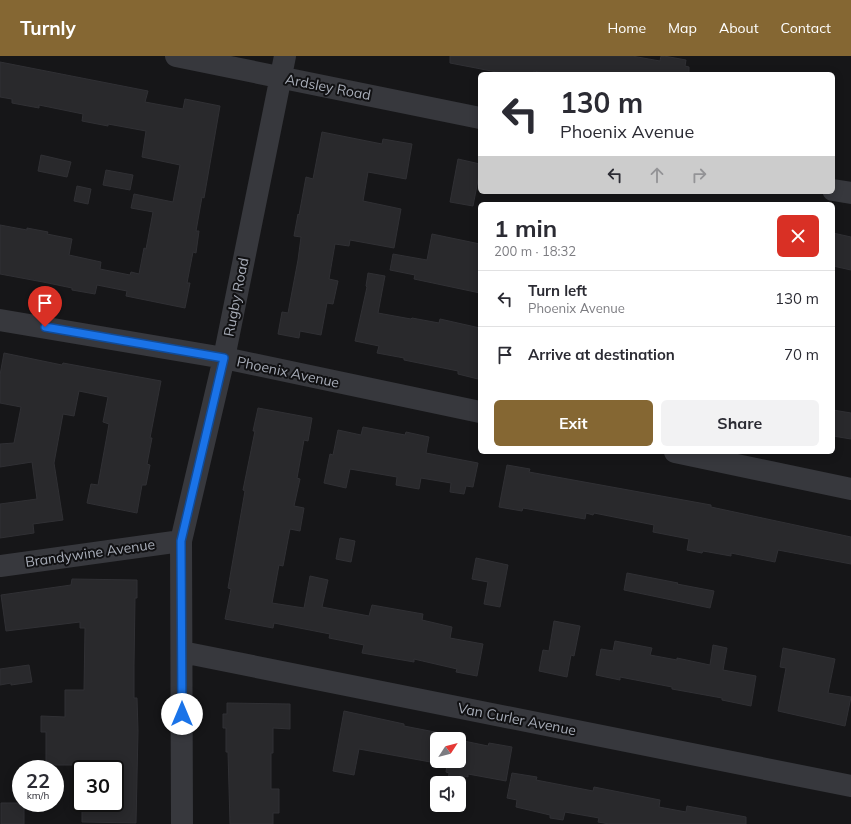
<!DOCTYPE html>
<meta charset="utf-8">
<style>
:root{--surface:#fff;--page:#f2f2f3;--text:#2b2b33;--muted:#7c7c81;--line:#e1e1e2;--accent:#856733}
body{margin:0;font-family:Mulish,sans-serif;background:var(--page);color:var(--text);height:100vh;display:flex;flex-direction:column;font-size:15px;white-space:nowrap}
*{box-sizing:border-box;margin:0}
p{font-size:13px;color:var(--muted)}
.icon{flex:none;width:22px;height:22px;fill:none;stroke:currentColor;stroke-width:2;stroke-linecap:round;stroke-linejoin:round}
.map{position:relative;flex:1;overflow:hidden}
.sheet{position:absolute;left:478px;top:146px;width:357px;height:252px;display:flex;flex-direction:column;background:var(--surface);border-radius:6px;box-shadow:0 2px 10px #0003}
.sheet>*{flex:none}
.top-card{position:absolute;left:478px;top:16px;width:357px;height:122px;border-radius:6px;box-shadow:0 2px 10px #0003;background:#fff;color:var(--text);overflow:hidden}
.needle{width:26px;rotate:54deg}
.tools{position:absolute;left:430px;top:676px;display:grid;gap:8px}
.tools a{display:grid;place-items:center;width:36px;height:36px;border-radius:6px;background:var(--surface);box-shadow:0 2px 10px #0003;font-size:20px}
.speed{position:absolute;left:12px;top:704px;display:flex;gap:8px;font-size:20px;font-weight:700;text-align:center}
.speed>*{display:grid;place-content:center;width:52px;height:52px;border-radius:50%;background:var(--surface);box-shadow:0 2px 10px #0003;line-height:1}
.speed small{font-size:10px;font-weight:400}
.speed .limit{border:2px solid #111;border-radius:6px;background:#fff;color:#111}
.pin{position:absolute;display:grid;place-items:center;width:34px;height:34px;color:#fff;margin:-41px -17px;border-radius:50% 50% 50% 0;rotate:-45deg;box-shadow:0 0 4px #0007}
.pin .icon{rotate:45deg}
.me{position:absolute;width:44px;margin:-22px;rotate:0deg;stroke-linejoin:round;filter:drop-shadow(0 0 3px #0008)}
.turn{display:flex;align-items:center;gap:14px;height:84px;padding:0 16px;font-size:18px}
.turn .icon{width:52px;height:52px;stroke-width:2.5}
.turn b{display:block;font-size:28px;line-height:34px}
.lanes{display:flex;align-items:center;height:38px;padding:0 16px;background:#0003;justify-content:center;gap:20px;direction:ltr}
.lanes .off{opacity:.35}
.round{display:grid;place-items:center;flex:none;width:42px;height:42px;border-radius:6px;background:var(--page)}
.head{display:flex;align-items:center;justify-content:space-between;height:68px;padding:0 16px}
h1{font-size:24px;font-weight:700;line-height:30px}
.action{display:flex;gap:8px;margin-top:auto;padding:8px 16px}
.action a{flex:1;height:46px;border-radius:6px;background:var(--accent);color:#fff;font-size:16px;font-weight:700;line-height:46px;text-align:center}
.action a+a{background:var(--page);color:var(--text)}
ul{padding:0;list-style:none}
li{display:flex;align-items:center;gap:12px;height:56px;padding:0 16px;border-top:1px solid var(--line)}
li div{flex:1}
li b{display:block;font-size:15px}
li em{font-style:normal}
header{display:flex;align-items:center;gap:24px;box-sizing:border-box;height:56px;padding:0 20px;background:var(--accent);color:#fff}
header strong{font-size:19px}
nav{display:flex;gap:22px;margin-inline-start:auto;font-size:14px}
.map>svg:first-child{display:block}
.building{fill:#29292c;stroke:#303034}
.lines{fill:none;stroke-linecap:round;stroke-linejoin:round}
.minor{stroke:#37383d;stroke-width:22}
.route-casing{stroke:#114b97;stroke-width:10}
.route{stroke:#1a73e8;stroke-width:7}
.labels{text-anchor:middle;stroke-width:4;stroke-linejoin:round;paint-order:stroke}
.street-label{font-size:14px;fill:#a8adb8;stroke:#111113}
</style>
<header>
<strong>Turnly</strong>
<nav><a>Home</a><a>Map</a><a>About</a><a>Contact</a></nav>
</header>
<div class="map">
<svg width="851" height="768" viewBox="0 0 851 768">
<rect width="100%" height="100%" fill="#161618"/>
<path class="building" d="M 450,0 L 632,0 L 660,5 L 661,0 L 664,0 L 686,4 L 685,10 L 689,11 L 689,18 L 549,18 L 534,15 L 534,18 L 507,18 L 450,7 Z
M 0,6 L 148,35 L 145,46 L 183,53 L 185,43 L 220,50 L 204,142 L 202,141 L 196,175 L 199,175 L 196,197 L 193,196 L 187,227 L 190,227 L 185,252 L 126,240 L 127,235 L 97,229 L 95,238 L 72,234 L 72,232 L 43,226 L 0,218 L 0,169 L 27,174 L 27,172 L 48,176 L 47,178 L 72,183 L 69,199 L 101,206 L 100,213 L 130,219 L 131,216 L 139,218 L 144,192 L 146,193 L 153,156 L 131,152 L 134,138 L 173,146 L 180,109 L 142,101 L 146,75 L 108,68 L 108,70 L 82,65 L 83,58 L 39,49 L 39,52 L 12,47 L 12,43 L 0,41 Z
M 322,76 L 382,88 L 383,83 L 412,88 L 406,123 L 368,116 L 363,145 L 401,153 L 394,192 L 350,184 L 349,190 L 335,188 L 329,223 L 338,225 L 333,248 L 327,247 L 321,279 L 300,275 L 299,282 L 278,278 L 282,256 L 288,257 L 298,204 L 301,181 L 294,180 L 298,158 L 299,159 L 306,121 L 313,123 Z
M 41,99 L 71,106 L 67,121 L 38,115 Z
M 458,103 L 480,108 L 480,114 L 473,150 L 450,146 Z
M 106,114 L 133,119 L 130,134 L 103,129 Z
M 77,130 L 91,133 L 88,148 L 74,145 Z
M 833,177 L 851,181 L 851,214 L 833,210 Z
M 432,178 L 480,188 L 480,237 L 414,223 L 415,219 L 390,214 L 393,198 L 427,204 Z
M 368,217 L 385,220 L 378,257 L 411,263 L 412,262 L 439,267 L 440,263 L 480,272 L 480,314 L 478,323 L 458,318 L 458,315 L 404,304 L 404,302 L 377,297 L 379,290 L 355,285 L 367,231 L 366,230 Z
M 4,297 L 62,309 L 63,307 L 161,325 L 150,382 L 152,382 L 147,408 L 150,409 L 146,429 L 142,429 L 137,457 L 87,447 L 91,428 L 98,429 L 109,368 L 103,366 L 108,341 L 79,335 L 74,360 L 63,358 L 54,407 L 63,464 L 33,468 L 34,477 L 0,482 L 0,448 L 37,443 L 32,406 L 0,411 L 0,388 L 14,387 L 21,351 L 0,347 L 0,319 Z
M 258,352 L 312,362 L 308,385 L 304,384 L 297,422 L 300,423 L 294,450 L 304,452 L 300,475 L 290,473 L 283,510 L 279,509 L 272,547 L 304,552 L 310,520 L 328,524 L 322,551 L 369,560 L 372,549 L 423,558 L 422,564 L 452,571 L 450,582 L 483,588 L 477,620 L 456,616 L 457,613 L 414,603 L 414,606 L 362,597 L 364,589 L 329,582 L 330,578 L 274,567 L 273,572 L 225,563 L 231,533 L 228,532 L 245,435 L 243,434 L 255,375 L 253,375 Z
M 833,354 L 851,357 L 851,383 L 833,380 Z
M 363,371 L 405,379 L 406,376 L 429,381 L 426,397 L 478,407 L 473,431 L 466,430 L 464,438 L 450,436 L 451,427 L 421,422 L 419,433 L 396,429 L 397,421 L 350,413 L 346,432 L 324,427 L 330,398 L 333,399 L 338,374 L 361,379 Z
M 507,409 L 530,413 L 529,416 L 711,449 L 711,451 L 851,481 L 851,508 L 778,494 L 775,506 L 731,497 L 731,500 L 703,495 L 702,497 L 687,494 L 689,483 L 653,476 L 654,469 L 594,457 L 593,459 L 586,457 L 585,463 L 523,452 L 522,455 L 499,451 Z
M 340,482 L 355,485 L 351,506 L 336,503 Z
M 476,502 L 508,509 L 500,551 L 484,548 L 488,526 L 472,523 Z
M 627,517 L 678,527 L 677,528 L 714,535 L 710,552 L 624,534 Z
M 72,523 L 137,524 L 137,542 L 135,542 L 134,610 L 134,642 L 137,642 L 138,675 L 136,767 L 82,766 L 82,747 L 115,747 L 115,713 L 98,713 L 98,709 L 46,709 L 46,676 L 41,676 L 41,660 L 65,661 L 65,634 L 84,634 L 85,572 L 80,572 L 80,566 L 6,575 L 1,539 L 71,529 Z
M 554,565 L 580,570 L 574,600 L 571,599 L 567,621 L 539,615 L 543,594 L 549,595 Z
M 615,585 L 652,592 L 650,599 L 677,604 L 677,602 L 710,609 L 713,589 L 727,592 L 723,614 L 756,620 L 751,650 L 722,644 L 722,642 L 672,633 L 672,631 L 620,621 L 620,624 L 596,619 L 601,593 L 613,595 Z
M 783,592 L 835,603 L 828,637 L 851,641 L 845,670 L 778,655 L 786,612 L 780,611 Z
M 29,609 L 32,626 L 11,629 L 11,627 L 0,629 L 0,613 Z
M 227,647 L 290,648 L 290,673 L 273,672 L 273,697 L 271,697 L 271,733 L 279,733 L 279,757 L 273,757 L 273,768 L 230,768 L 228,696 L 226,696 L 226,672 L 223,672 L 223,658 L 227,658 Z
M 344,655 L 404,668 L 404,670 L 440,677 L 440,681 L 452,683 L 437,683 L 437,705 L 459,705 L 459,684 L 488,690 L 489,687 L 512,691 L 506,725 L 468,718 L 468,721 L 464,720 L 462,729 L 459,728 L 459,727 L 448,726 L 449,717 L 446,716 L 447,709 L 359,693 L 354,719 L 333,715 Z
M 512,717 L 537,721 L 536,724 L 593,735 L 594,731 L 660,744 L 659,751 L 686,756 L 687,750 L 746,761 L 746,768 L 609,768 L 598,766 L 599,762 L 565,756 L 563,764 L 550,762 L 550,759 L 516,751 L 517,744 L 507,742 Z
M 1,747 L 24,747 L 24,768 L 1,768 Z"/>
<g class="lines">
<path class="minor" d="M 176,0 L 480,62
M 833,134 L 851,137
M 0,264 L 224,302 L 480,356
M 675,396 L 851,433
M 0,510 L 181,485
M 182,596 L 851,730
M 182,768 L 181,485 L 224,302 L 285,0"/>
</g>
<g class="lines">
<defs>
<path id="route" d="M 45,271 L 224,302 L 181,485 L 182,658"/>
</defs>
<use href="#route" class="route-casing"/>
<use href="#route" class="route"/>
</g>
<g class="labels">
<g class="street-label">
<text transform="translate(328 31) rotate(11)" y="5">Ardsley Road</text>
<text transform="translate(236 241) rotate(-79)" y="5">Rugby Road</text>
<text transform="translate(288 316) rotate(12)" y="5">Phoenix Avenue</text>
<text transform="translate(90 497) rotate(-8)" y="5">Brandywine Avenue</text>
<text transform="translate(517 663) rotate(11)" y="5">Van Curler Avenue</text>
</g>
</g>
</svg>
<div class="tools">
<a><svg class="needle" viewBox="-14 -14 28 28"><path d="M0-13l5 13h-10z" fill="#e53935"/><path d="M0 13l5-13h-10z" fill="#7c7c81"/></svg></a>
<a><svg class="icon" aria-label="sound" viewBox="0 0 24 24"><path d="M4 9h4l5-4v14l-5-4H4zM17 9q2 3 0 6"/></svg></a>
</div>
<div class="speed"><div>22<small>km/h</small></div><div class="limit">30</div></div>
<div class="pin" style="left:45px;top:271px;background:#d93025"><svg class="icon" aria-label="arrive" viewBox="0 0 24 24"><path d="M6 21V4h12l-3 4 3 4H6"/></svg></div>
<svg class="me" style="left:182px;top:658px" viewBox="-20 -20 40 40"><circle r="19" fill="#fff"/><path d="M0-13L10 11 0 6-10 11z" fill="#1a73e8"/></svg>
<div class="top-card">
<div class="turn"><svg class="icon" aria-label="left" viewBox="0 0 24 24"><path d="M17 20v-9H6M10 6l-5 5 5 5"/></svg><div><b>130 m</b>Phoenix Avenue</div></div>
<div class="lanes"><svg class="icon" aria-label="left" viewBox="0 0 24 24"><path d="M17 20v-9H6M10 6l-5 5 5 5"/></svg><svg class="icon off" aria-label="ahead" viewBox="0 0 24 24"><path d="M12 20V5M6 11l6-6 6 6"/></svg><svg class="icon off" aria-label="right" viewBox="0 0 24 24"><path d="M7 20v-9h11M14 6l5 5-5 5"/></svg></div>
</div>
<section class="sheet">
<div class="head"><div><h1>1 min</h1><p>200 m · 18:32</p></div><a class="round" style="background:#d93025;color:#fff"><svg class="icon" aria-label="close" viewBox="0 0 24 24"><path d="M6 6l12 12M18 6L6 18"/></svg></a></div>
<ul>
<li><svg class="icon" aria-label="left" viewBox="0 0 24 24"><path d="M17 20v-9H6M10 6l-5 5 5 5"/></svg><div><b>Turn left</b><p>Phoenix Avenue</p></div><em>130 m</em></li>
<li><svg class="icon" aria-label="arrive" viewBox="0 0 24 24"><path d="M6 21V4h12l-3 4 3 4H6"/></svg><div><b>Arrive at destination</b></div><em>70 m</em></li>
</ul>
<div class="action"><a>Exit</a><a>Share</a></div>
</section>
</div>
